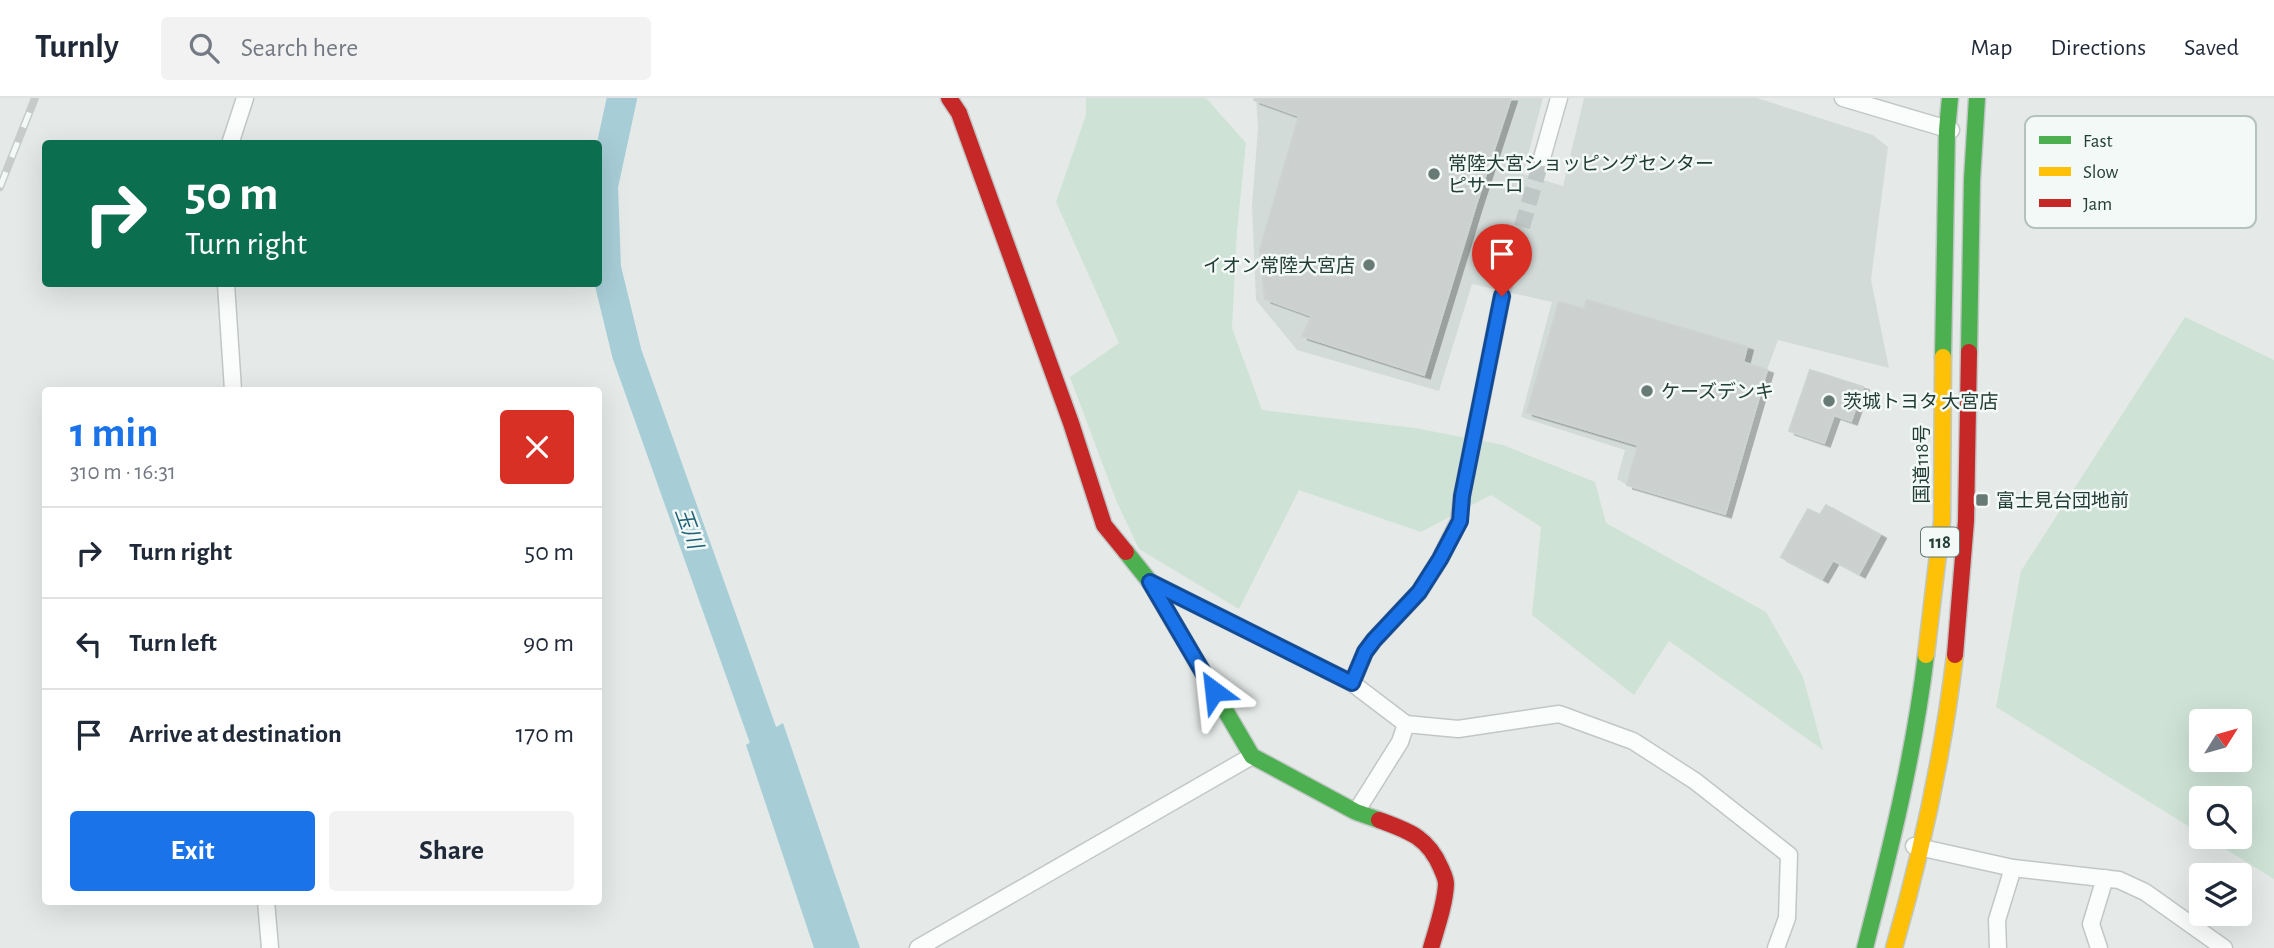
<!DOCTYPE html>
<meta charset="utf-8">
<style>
:root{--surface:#fff;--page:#f2f2f3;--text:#1f2937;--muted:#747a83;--line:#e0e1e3;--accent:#1a73e8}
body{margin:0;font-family:"Alegreya Sans","Noto Sans JP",sans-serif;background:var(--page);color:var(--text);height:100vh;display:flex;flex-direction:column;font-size:26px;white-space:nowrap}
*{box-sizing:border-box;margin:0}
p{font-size:23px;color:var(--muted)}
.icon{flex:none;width:38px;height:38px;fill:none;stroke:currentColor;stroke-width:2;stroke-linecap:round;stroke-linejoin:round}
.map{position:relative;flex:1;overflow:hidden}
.drawer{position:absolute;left:42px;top:289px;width:560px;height:518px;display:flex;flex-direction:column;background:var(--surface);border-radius:7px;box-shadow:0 7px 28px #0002}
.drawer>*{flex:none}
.banner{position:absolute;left:42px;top:42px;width:560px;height:147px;border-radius:7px;box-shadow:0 7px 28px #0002;background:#0b6e4f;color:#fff;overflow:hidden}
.needle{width:46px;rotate:53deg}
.fabs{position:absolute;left:2189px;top:611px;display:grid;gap:14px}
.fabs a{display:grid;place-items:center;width:63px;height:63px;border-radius:7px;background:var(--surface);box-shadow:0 7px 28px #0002;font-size:35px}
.pin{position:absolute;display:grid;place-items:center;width:60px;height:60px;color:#fff;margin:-72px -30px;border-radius:50% 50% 50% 0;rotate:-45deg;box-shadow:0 0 7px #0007}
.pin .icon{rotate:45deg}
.me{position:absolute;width:77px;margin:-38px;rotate:330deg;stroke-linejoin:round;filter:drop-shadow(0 0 5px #0008)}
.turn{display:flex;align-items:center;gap:24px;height:147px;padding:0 28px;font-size:32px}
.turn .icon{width:91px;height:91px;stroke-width:2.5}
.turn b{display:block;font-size:49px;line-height:60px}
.round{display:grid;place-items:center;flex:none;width:74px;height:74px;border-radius:7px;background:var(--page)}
.headline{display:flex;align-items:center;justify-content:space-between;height:119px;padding:0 28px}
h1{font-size:42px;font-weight:700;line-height:52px;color:var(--accent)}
.action{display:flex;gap:14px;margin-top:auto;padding:14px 28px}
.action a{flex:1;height:80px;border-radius:7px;background:var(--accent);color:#fff;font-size:28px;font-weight:700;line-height:80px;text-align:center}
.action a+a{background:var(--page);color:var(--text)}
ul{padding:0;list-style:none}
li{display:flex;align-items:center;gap:21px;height:91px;padding:0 28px;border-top:2px solid var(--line)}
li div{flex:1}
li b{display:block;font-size:26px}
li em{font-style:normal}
header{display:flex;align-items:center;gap:42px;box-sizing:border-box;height:98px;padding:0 35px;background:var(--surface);border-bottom:2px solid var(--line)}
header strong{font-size:33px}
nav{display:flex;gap:38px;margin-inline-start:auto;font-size:24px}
.search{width:490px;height:63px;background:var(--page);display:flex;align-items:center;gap:18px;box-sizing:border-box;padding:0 24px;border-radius:7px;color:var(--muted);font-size:26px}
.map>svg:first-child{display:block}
.built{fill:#d3dbd8}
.green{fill:#cee2d6;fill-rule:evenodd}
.water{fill:#a7cdd6}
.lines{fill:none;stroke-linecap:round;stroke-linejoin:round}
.river{stroke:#a7cdd6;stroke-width:30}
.building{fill:#ccd1cf;stroke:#cdd3d1;stroke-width:2;filter:url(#shadow)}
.street-tunnel{stroke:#bec7c5;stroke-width:16;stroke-dasharray:16 8;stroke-linecap:butt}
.street-casing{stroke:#c2c7c5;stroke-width:19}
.fast-casing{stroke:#c0c7c5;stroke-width:19}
.slow-casing{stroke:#c0c7c5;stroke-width:19}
.jam-casing{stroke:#c0c7c5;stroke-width:19}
.street{stroke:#fbfcfc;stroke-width:16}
.fast{stroke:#4caf50;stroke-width:16}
.slow{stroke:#ffc107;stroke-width:16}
.jam{stroke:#c62828;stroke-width:16}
.rail-casing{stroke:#c7cbca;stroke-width:8}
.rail{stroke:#f3f9f6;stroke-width:5;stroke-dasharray:16;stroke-linecap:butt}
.route-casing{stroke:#114b97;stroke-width:18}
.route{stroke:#1a73e8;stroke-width:12}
.poi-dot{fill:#677a75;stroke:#f3f9f6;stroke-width:2.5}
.labels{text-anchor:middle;stroke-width:5;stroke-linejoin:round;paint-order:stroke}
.shield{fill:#f3f9f6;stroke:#617570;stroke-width:2}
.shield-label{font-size:18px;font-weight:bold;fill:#233d37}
.poi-label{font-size:19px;fill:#233d37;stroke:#f3f9f6;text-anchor:start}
.street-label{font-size:19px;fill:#233d37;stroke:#f3f9f6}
.water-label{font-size:21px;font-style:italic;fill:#1f6277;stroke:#f3f9f6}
.key{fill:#f3f9f6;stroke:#b5c1bd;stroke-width:2}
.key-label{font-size:19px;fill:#233d37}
</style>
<header>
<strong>Turnly</strong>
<div class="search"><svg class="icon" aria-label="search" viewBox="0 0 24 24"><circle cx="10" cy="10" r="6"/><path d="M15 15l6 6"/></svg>Search here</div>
<nav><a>Map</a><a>Directions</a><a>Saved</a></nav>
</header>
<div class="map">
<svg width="2274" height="850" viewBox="0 0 2274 850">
<defs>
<filter id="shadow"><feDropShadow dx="6" dy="3.5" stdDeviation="0" flood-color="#0004"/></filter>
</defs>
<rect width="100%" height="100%" fill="#e5eae8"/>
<path class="built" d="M 1256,0 L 1543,0 L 1523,76 L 1563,88 L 1584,0 L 1757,0 L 1873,37 L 1888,49 L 1871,182 L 1889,270 L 1778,242 L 1767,272 L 1725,416 L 1627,387 L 1617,381 L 1625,352 L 1521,319 L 1552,204 L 1472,186 L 1439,293 L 1297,252 L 1256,202 L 1252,108 L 1258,30 Z"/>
<path class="green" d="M 1086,0 L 1206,0 L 1246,45 L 1237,133 L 1232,230 L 1262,312 L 1415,330 L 1503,347 L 1595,384 L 1606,425 L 1766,514 L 1803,579 L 1823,652 L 1669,543 L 1634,597 L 1532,517 L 1541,429 L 1491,397 L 1421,434 L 1299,392 L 1239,511 L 1139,451 L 1116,402 L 1070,279 L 1119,245 L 1056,104 L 1086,17 Z
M 2185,219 L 2274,262 L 2274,781 L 2206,739 L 2240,738 L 2240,700 L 2202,700 L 2201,736 L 1996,609 L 2021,473 ZM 2202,623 L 2240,623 L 2240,662 L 2202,662 Z"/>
<path class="water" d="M 783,625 L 860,850 L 814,850 L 746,647 Z"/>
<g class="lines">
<path class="river" d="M 622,0 L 603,88 L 606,170 L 627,256 L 777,676"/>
</g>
<path class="building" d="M 1255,0 L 1511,0 L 1476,107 L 1424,277 L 1302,238 L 1312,218 L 1265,201 L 1260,151 L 1299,18 L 1254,2 Z
M 1587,202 L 1747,249 L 1743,264 L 1767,272 L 1725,416 L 1627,387 L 1638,347 L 1527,314 L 1559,204 L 1584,211 Z
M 1810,272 L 1863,289 L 1851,323 L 1834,317 L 1824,345 L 1789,333 Z
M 1826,407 L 1880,437 L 1859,476 L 1833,462 L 1822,481 L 1781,459 L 1808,411 L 1820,417 Z"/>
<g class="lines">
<path class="street-tunnel" d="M 1502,198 L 1542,60"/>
<defs>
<path id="street" d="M 1843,0 L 1951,32
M 230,46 L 245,0
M 1542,60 L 1559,0
M 226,186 L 233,292
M 1152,485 L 1352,585 L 1406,626 L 1400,644 L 1356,714
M 1352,585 L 1365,554 L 1374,542 L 1419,494 L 1440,461 L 1459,423 L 1462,398 L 1502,198
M 1406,626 L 1458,631 L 1559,616 L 1633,643 L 1695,683 L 1789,757 L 1787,820 L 1776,850
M 1914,748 L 2013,770 L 2119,782 L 2145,794 L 2224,850
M 266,803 L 270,850
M 918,850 L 1252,658
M 1998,850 L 1997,822 L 2013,770
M 2099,850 L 2091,826 L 2105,780"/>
<path id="fast" d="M 1969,254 L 1972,82 L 1977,0
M 1943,259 L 1947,32 L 1950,0
M 1126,454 L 1150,484 L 1252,658 L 1356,714 L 1379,722
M 1865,850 C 1890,753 1914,657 1926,557"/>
<path id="slow" d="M 1926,557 L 1942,423 L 1943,259
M 1894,850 C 1922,754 1943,656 1955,557"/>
<path id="jam" d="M 949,0 L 959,15 L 1071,325 L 1104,427 L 1126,454
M 1955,557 L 1966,423 L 1969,254
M 1379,722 C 1409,733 1428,739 1441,770 C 1443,775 1446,780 1446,786 C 1445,807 1437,829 1431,850"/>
</defs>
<use href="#street" class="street-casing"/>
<use href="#fast" class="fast-casing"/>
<use href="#slow" class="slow-casing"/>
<use href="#jam" class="jam-casing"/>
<use href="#street" class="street"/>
<use href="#fast" class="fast"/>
<use href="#slow" class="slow"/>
<use href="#jam" class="jam"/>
<defs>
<path id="rail" d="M 0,89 L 35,0"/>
</defs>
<use href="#rail" class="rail-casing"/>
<use href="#rail" class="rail"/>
</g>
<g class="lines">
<defs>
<path id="route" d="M 1214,593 L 1150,484 L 1352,585 L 1365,554 L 1374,542 L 1419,494 L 1440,461 L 1460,423 L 1462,398 L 1502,198"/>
</defs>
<use href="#route" class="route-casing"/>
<use href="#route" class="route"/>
</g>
<g class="poi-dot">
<circle cx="1434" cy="76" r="7"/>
<circle cx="1369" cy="167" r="7"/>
<circle cx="1647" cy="293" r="7"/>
<circle cx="1829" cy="303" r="7"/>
<rect x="1975" y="395" width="14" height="14" rx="3.5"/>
</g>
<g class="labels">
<rect class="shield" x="1921" y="429.5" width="38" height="29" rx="5"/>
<g class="shield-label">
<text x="1940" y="450">118</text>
</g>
<g class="poi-label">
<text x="1448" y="72">常陸大宮ショッピングセンター<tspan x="1448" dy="22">ピサーロ</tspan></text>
<text x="1355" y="174" text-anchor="end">イオン常陸大宮店</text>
<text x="1661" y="300">ケーズデンキ</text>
<text x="1843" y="310">茨城トヨタ 大宮店</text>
<text x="1996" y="409">富士見台団地前</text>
</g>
<g class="street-label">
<text transform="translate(1921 366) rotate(-90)" y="7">国道118号</text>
</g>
<g class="water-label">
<text transform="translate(689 430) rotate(70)" y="7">玉川</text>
</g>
</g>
<rect x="2025" y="18" width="231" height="112" rx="10" class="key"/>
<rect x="2039" y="38" width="32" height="8" fill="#4caf50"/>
<rect x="2039" y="69" width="32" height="9" fill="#ffc107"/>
<rect x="2039" y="101" width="32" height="8" fill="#c62828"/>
<g class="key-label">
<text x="2083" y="49">Fast</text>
<text x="2083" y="80">Slow</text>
<text x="2083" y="112">Jam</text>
</g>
</svg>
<div class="fabs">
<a><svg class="needle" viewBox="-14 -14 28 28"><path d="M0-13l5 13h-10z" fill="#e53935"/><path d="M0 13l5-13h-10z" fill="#747a83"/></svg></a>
<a><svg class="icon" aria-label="search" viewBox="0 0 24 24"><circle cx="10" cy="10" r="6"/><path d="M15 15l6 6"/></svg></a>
<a><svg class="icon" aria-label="layers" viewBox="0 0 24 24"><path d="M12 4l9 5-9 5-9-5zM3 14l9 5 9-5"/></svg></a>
</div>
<div class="pin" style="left:1502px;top:198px;background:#d93025"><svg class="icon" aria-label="arrive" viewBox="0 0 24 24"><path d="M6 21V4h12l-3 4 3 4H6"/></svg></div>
<svg class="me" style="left:1214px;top:593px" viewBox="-20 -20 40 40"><path d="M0-17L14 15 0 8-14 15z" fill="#1a73e8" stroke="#fff" stroke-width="4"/></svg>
<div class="banner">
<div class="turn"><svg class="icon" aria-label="right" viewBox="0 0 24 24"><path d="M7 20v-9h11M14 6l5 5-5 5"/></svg><div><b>50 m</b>Turn right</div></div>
</div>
<section class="drawer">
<div class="headline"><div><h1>1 min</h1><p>310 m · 16:31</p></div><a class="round" style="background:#d93025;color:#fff"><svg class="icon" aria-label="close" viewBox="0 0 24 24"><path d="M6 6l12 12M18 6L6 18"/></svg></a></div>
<ul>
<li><svg class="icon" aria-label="right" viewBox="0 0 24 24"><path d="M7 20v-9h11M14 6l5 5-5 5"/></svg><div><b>Turn right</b></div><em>50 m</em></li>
<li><svg class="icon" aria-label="left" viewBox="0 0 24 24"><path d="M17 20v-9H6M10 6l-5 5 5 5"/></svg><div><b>Turn left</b></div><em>90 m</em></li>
<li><svg class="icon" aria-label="arrive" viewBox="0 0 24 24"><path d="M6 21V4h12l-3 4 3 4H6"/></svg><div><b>Arrive at destination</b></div><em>170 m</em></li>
</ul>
<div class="action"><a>Exit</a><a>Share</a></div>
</section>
</div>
